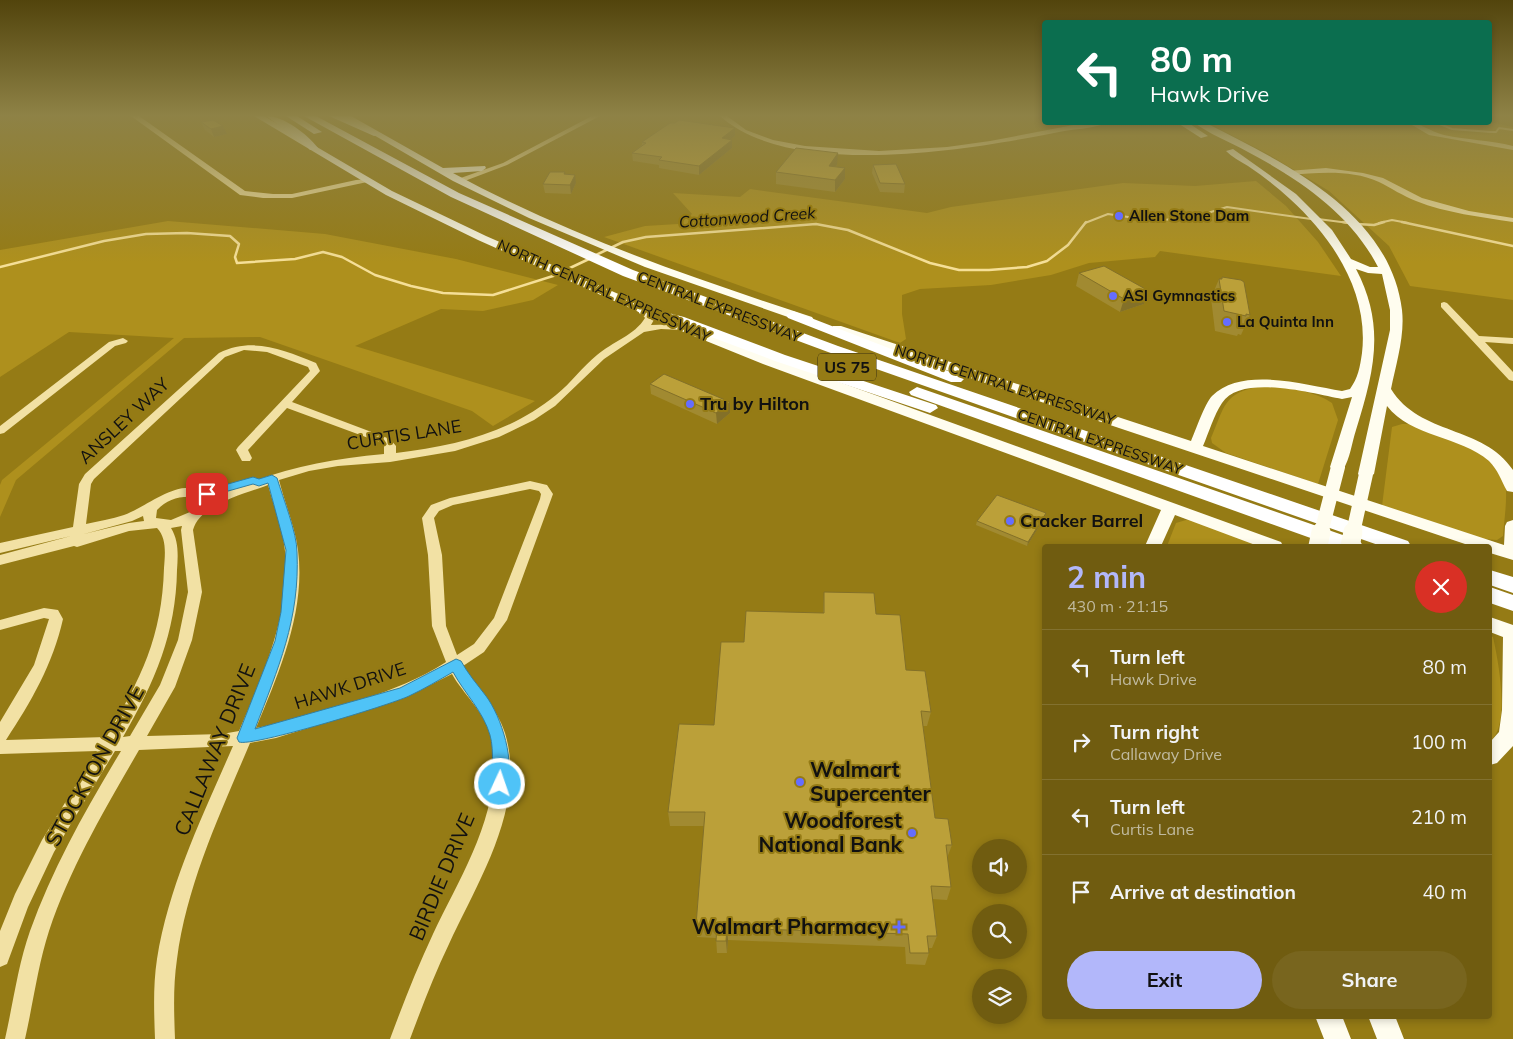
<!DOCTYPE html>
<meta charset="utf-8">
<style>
:root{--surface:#705c10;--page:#78651e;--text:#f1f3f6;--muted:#c0ba9f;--line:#827130;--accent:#b2b7fa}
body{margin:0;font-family:Mulish,sans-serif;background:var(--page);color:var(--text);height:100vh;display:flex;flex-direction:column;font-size:19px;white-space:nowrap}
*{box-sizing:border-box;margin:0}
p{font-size:16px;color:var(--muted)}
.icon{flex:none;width:28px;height:28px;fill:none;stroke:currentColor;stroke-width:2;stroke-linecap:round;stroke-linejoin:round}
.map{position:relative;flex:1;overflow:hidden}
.details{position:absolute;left:1042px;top:544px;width:450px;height:475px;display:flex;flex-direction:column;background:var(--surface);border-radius:5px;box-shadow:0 2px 8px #0003}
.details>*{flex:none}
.top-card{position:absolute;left:1042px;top:20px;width:450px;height:105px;border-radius:5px;box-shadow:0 2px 8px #0003;background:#0b6e4f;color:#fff;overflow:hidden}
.buttons{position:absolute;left:972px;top:839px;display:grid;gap:10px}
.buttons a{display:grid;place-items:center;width:55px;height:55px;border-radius:50%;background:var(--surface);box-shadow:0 2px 8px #0003;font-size:25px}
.pin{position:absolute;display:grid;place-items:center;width:42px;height:42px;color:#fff;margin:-21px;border-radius:10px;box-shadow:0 2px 8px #0006}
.me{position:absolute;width:55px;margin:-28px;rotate:3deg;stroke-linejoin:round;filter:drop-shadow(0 0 4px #0008)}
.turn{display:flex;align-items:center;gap:18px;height:105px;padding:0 25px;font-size:22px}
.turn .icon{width:65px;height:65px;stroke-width:2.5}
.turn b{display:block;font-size:35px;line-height:42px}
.round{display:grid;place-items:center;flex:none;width:52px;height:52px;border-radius:26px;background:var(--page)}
.overview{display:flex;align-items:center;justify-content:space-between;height:85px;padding:0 25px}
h1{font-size:30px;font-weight:700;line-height:38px;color:var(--accent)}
.action{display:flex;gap:10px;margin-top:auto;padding:10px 25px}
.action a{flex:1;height:58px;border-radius:30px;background:var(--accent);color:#111;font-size:20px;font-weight:700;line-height:58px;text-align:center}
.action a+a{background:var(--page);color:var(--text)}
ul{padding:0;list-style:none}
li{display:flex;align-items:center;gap:15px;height:75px;padding:0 25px;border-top:1px solid var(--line)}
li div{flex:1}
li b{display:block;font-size:19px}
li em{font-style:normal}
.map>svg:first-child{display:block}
.green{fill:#ae901d}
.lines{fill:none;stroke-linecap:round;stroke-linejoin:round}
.stream-far1{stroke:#f5df97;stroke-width:2}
.stream{stroke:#f5df97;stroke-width:2.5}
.minor{fill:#f2e1a4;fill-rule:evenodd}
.major{fill:#fffdef;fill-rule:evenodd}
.highway{fill:#fff;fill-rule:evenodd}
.major-bridge-far1{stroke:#fffdef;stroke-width:14}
.major-bridge{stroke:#fffdef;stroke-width:19}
.wall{fill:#a18a31}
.shaded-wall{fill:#837028}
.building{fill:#bba039;stroke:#837028}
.route{fill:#4fc3f7;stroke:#337fa1}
.poi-dot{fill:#656dff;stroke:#957b15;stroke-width:2}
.labels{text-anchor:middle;stroke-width:4;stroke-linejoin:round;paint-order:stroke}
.far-poi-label{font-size:15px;font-weight:bold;fill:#111;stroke:#957b15;text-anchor:start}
.far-street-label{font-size:15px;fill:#111;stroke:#957b15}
.far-water-label{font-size:16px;font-style:italic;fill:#111;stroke:#957b15}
.shield{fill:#957b15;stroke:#393112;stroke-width:1}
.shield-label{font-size:16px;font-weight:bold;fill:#111}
.poi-label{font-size:18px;font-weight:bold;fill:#111;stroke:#957b15;text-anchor:start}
.street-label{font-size:18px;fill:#111;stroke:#957b15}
.near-street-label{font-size:21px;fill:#111;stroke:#957b15}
.near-poi-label{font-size:21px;font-weight:bold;fill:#111;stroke:#957b15;text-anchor:end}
</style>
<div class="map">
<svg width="1513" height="1039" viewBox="0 0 1513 1039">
<rect width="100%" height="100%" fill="#957b15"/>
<path class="green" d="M 1489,122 L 1513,127 L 1513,300 L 1410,286 L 1389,246 L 1329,191 L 1268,154 L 1208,123 Z
M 1256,181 L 1286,206 L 1318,242 L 1341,276 L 1160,251 L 1155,257 L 1089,263 L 1051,275 L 991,285 L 920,289 L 902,295 L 902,314 L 906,339 L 900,343 L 604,237 L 645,226 L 678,224 L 692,214 L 673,193 L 740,197 L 750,189 L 927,213 L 951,207 L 1123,183 L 1195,186 Z
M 168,221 L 325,234 L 456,259 L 558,285 L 533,300 L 483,311 L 441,309 L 355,346 L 535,401 L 493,426 L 472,411 L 260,337 L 184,338 L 16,480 L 0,517 L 0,485 L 2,480 L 174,338 L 69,332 L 0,377 L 0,250 Z
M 1261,386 C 1283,387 1313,390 1332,403 L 1338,420 L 1318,484 L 1226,453 L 1212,443 L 1211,438 C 1225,406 1223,393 1261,386 Z
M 1402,424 C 1429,423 1499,453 1505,482 C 1508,497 1504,521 1503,536 L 1497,540 L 1483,539 L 1382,506 L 1392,427 Z
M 1186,520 L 1201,521 L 1267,546 L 1167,546 L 1176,523 Z
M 1490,635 L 1493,637 C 1498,659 1511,726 1490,741 Z"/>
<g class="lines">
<path class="stream-far1" d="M 1435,122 L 1452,129 L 1491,132 L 1496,132 L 1499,128 L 1513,130
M 1318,219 L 1349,223
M 1085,223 L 1108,214 L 1155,221 L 1198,216 L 1227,207 L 1311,219
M 1379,223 L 1392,220 L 1408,223"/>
<path class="stream" d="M 1343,222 L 1349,223
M 1402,222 L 1513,246
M 1357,224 L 1374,225 L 1384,222
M 594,256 L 623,242 L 646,237 L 816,224 L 848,230 L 930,263 L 959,270 L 989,270 L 1027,267 L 1047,261 L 1068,245 L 1086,222
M 0,267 L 104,241 L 146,234 L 187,233 L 230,236 L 239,244 L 235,257 L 237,263 L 295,259 L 323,252 L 342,257 L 375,275 L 411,286 L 443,293 L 493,295 L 553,276 L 589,259"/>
<path class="minor" d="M 131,116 L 139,116 L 245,191 L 273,194 L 292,194 L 356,180 L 368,179 L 372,181 L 292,198 L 263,198 L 240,195 Z
M 592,116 L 600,116 L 507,165 L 462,182 L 455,180 L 503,163 Z
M 720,116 L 727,116 L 746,130 L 773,140 L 805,146 L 879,151 L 947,147 L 990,141 L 1089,122 L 1110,122 C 1095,129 1070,129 1054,133 C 968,150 791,180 720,116 Z
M 1407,122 C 1419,122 1431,132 1444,135 C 1467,140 1490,140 1513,146 L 1513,150 L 1429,135 Z
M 1326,168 L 1363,173 L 1383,178 L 1422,198 L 1469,211 L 1513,218 L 1513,222 C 1481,217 1446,213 1416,201 C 1403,196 1391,188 1379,182 C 1350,169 1318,173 1288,175 L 1285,173 L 1288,171 Z
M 1444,302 L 1447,303 L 1479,336 L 1513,338 L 1513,344 L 1485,342 L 1513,372 L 1513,381 L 1509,380 L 1441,307 L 1441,303 Z
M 645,308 L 648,309 L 655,318 L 651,325 L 683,324 L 688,327 L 683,330 L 661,329 L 644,332 L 604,359 L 555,406 L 534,420 L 499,437 L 455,451 L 390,462 L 338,466 L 309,471 L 279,480 C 285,504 295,527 298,550 C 306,611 279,673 256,728 L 276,724 C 333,707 395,695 446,662 L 432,626 L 428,555 L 422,518 L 431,505 L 450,498 L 530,481 L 547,485 L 553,494 L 507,620 L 484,652 L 463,666 C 476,689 497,707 505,733 C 527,806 478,881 449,944 C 434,975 422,1007 410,1039 L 390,1039 C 403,1004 417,968 433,934 C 462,873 507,805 490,734 C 484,711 463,694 452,674 L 404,698 L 276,738 L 250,743 C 221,812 187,883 177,959 C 173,986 174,1012 175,1039 L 155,1039 C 154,1012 153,985 157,959 C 169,884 203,815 233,746 L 139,750 C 105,809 71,866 49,931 C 38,965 33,1004 25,1039 L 5,1039 C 13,1004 18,965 30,931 C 53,867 86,809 121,751 L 115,751 L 54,852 L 28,907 L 7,964 L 0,967 L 0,931 L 15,894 L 42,840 L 97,751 L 0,754 L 0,722 L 34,665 L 49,619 L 44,618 L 0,630 L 0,620 L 44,608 L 58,610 L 63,619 C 53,664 31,702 6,740 L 106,737 C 141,679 162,637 164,568 C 165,555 167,538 157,528 L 129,531 L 77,547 L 74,546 L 0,565 L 0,555 L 71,536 L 0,553 L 0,543 L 73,527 L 79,484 L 85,474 L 219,353 C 252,337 283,349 316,363 L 320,371 L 292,402 L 390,439 L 396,446 L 396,453 C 454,446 510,433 556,395 C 571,383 582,367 597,355 C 612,342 635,335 645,318 L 640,311 ZM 244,350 L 267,352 L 308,367 L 310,371 L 238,447 L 236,450 L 242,461 L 250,461 L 252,458 L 248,450 L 287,408 L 382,443 L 384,446 L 384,454 C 319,460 269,472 209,499 C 189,469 147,507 124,515 C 112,519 98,521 86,524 L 91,484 L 94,479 L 225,357 ZM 268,485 C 274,507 283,529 285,551 C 291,613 263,675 239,731 L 222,734 L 147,736 L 175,687 L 192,640 L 202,592 L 193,530 C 200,504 245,494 268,485 ZM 530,489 L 539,491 L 541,494 L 540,499 L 494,618 L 474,644 L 457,655 L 446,626 L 442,555 L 434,518 L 439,511 L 453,505 ZM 193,497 L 197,500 L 190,512 L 171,520 L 156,518 L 157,510 C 167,500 178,496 193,497 ZM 143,516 L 144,521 L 129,523 L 84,534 L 132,521 ZM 182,526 L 181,530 L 188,592 L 178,640 L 160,685 L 130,736 L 123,737 C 155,682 176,633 177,570 C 178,556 179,541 171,528 Z
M 123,338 L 128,341 L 126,343 L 115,346 L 4,433 L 0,434 L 0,426 L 109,342 Z"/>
<path class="major" d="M 254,116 L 264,116 L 392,191 L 486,236 L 687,324 L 773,358 L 1281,542 L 1283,546 L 1258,546 L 1175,515 L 1161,546 L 1145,546 L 1161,510 L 763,364 L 679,330 L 478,240 L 386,195 Z
M 341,116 L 351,116 L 443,168 L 485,166 L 486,168 L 482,171 L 453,173 C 567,235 690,277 812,317 L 814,320 L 808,324 L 645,267 L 529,218 L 453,181 Z
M 1176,122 L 1187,122 L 1208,136 L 1201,138 Z
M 1193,122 L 1204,122 C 1283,162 1390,212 1402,310 C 1405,336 1396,364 1391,389 C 1420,436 1483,425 1513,470 L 1513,492 L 1507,491 C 1501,480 1498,470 1489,461 C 1460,436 1411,437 1387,406 L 1374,474 L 1366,479 L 1361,477 L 1358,474 L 1390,330 L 1390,310 L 1382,274 L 1368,273 L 1356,269 C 1386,326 1374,372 1356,430 C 1352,442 1350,459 1343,470 L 1333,470 L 1330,467 L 1352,397 L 1342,399 C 1314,394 1241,373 1222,403 C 1214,415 1209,432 1203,446 L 1504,545 L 1505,526 L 1507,522 L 1513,520 L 1513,560 L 1490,553 L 1490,546 L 1471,546 L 833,332 L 831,329 L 833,326 L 841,326 L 1191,441 C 1196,430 1204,405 1212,396 C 1242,366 1305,385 1342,391 L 1350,389 C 1358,378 1360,367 1362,353 C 1369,293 1333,238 1290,199 C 1277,187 1263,176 1248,166 C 1240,161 1232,157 1226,151 L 1233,149 L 1296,194 L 1332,230 L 1351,259 L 1370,267 L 1378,267 C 1351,214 1299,179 1248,152 C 1230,142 1209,134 1193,122 Z
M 1490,617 L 1513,625 L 1513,746 L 1497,763 L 1490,765 L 1490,742 L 1499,732 L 1502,710 L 1503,637 L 1490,632 Z
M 1315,1016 L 1342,1016 L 1351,1039 L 1324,1039 Z
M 1368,1016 L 1395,1016 L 1404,1039 L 1377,1039 Z"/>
<path class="highway" d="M 266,116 C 284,116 307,134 318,148 L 310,150 L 305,144 Z
M 286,116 L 297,116 L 322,132 L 314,134 Z
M 304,116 L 316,116 L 459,193 L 633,270 L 838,346 L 1408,541 L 1411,546 L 1381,546 L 828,352 L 623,276 L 451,197 Z
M 329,116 L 342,116 L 382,134 L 374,136 Z
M 645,307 L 684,317 L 785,355 L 936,405 L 938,408 L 930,413 L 924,411 L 775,361 L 674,323 L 640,314 L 638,311 Z
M 793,311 L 961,376 L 964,379 L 961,382 L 951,382 L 788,318 L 786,315 Z
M 917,387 L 1360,541 L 1363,546 L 1333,546 L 911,395 L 909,392 Z
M 1490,570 L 1513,577 L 1513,593 L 1490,585 Z
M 1490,587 L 1513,595 L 1513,611 L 1490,603 Z"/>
<path class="major-bridge-far1" d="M 1321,533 L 1338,467
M 1353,533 L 1366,474"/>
<path class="major-bridge" d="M 1318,546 L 1321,532
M 1350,546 L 1353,532"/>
</g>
<path class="wall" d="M 201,122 L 227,134 L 214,137 L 205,130 Z
M 735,128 L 735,136 L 731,139 L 732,148 L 699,175 L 659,168 L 659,165 L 633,161 L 632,153 L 642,145 L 642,142 Z
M 837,165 L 836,167 L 845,179 L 835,192 L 776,184 L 776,172 Z
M 873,165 L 905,184 L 904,193 L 880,192 L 872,173 Z
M 565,175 L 576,183 L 571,194 L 545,193 L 543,184 Z
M 1079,273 L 1149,291 L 1144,304 L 1120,312 L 1076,286 Z
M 1222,277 L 1250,315 L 1241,335 L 1238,334 L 1237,336 L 1215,331 L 1211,298 L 1219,279 L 1221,279 Z
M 650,384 L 730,413 L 717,424 L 651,394 Z
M 1046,513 L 1045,517 L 1027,546 L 976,525 L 977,521 Z
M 824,592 L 876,614 L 906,670 L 931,712 L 927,726 L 923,726 L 935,818 L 952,845 L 947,858 L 951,887 L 947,900 L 932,899 L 937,936 L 932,948 L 929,948 L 929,953 L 925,965 L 906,964 L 905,947 L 728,940 L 727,953 L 717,953 L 716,938 L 697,937 L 696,925 L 704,826 L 670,826 L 668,812 L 714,725 L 744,642 L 823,613 Z"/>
<path class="shaded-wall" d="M 223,126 L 227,134 L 214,137 L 211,129 Z
M 735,128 L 735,136 L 722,146 L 722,138 Z
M 732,140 L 732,148 L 699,175 L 699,166 Z
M 838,153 L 837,165 L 828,177 L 829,166 Z
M 845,168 L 845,179 L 835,192 L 835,180 Z
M 575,175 L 576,183 L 571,194 L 570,185 Z
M 1149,291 L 1144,304 L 1120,312 L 1124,299 Z
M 730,402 L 730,413 L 717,424 L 716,413 Z
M 1046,513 L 1045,517 L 1027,546 L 1028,542 Z
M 727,928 L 728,940 L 727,953 L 726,941 Z"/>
<path class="building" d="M 213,120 L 223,126 L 211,129 L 201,122 Z
M 679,120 L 735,128 L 722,138 L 732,140 L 699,166 L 659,160 L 662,157 L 632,153 L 646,143 L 642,142 L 670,123 L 675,123 Z
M 796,148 L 838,153 L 829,166 L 845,168 L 835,180 L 776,172 Z
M 896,164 L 905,184 L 880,183 L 873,165 Z
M 550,172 L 565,172 L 564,174 L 575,175 L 570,185 L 543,184 Z
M 1104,266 L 1149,291 L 1124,299 L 1079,273 Z
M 1222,277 L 1241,280 L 1244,282 L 1250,315 L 1246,314 L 1246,316 L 1224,311 L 1219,279 L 1222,279 Z
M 664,374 L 730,402 L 716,413 L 650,384 Z
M 997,495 L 1046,513 L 1028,542 L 977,521 Z
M 824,592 L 874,593 L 876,614 L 900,615 L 906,670 L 925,671 L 931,712 L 921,711 L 935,818 L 948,819 L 952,845 L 946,845 L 951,887 L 931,886 L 937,936 L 927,936 L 929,953 L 910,953 L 908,934 L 727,928 L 726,941 L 716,941 L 717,926 L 696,925 L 705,812 L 668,812 L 679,724 L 714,725 L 721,642 L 744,642 L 746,611 L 824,613 Z"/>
<linearGradient id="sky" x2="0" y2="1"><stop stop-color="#52440c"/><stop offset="0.44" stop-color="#8e8246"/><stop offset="1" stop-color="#8e8246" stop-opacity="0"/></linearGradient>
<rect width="1513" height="262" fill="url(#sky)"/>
<path class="route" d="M 272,475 L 277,478 C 283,498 297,533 297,552 C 300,620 278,668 255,729 L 400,688 L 456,659 L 461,661 C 468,674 477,684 486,696 C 501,716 517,764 505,789 L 500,791 L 495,789 C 490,778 495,751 490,735 C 483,711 465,694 453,672 C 439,680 424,689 409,696 C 390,705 252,747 239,742 L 237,738 L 275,641 L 281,612 L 286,550 L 268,483 L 259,486 L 253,484 L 207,497 L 201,494 L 203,491 L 253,477 L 259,479 Z"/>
<g class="poi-dot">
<circle cx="1119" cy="216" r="5"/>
<circle cx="1113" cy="296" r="5"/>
<circle cx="1227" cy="322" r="5"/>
<circle cx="690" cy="404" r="5"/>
<circle cx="1010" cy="521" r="5"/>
<circle cx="800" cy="782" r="5"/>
<circle cx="912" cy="833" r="5"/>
<path d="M896.5 919.5h5v5h5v5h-5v5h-5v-5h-5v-5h5z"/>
</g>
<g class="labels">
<g class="far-poi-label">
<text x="1129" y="221">Allen Stone Dam</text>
<text x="1123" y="301">ASI Gymnastics</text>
<text x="1237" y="327">La Quinta Inn</text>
</g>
<g class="far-street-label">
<text transform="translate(604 291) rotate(24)" y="5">NORTH CENTRAL EXPRESSWAY</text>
<text transform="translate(719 307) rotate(21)" y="5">CENTRAL EXPRESSWAY</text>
<text transform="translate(1005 385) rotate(18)" y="5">NORTH CENTRAL EXPRESSWAY</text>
<text transform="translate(1100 442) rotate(19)" y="5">CENTRAL EXPRESSWAY</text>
</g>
<g class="far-water-label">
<text transform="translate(747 217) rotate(-4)" y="6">Cottonwood Creek</text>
</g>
<rect class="shield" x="818" y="353.5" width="58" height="27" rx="4"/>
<g class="shield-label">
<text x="847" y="373">US 75</text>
</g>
<g class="poi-label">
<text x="700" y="410">Tru by Hilton</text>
<text x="1020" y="527">Cracker Barrel</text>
</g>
<g class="street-label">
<text transform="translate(124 421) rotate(-43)" y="6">ANSLEY WAY</text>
<text transform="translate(404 435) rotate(-9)" y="6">CURTIS LANE</text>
<text transform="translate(350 686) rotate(-18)" y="6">HAWK DRIVE</text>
</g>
<g class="near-street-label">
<text transform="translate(215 750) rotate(-68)" y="7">CALLAWAY DRIVE</text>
<text transform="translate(95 766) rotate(-61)" y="7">STOCKTON DRIVE</text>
<text transform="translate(442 877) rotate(-67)" y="7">BIRDIE DRIVE</text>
</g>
<g class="near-poi-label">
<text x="810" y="777" text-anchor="start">Walmart<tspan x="810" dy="24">Supercenter</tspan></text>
<text x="902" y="828">Woodforest<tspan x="902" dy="24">National Bank</tspan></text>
<text x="889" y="934">Walmart Pharmacy</text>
</g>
</g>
</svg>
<div class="buttons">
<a><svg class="icon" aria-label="sound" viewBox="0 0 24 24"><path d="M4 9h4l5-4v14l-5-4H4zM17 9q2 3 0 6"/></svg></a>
<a><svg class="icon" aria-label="search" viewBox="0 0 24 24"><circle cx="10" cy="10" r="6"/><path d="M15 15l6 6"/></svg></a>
<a><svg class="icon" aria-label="layers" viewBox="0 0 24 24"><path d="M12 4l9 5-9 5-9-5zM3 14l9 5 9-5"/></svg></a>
</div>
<div class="pin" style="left:207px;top:494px;background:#d93025"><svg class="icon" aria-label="arrive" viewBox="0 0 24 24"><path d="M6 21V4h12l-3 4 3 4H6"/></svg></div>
<svg class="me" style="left:500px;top:784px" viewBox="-20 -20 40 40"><circle r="17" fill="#4fc3f7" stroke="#fff" stroke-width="3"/><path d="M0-11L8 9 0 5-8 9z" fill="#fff"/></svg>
<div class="top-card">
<div class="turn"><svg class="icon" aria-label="left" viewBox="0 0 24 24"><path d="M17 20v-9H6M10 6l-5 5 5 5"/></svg><div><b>80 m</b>Hawk Drive</div></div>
</div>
<section class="details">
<div class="overview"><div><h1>2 min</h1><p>430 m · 21:15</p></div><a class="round" style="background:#d93025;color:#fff"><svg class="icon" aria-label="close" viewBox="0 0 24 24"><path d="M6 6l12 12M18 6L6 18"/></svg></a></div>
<ul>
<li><svg class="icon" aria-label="left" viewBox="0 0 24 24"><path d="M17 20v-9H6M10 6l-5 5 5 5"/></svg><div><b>Turn left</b><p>Hawk Drive</p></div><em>80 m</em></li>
<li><svg class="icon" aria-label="right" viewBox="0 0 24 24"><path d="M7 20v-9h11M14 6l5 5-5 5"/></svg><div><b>Turn right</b><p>Callaway Drive</p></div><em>100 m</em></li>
<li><svg class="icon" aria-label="left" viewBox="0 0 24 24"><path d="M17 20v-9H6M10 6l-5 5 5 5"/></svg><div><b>Turn left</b><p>Curtis Lane</p></div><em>210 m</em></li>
<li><svg class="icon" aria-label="arrive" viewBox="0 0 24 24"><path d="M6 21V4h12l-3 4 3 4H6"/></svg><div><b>Arrive at destination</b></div><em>40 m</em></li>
</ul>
<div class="action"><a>Exit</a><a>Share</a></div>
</section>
</div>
